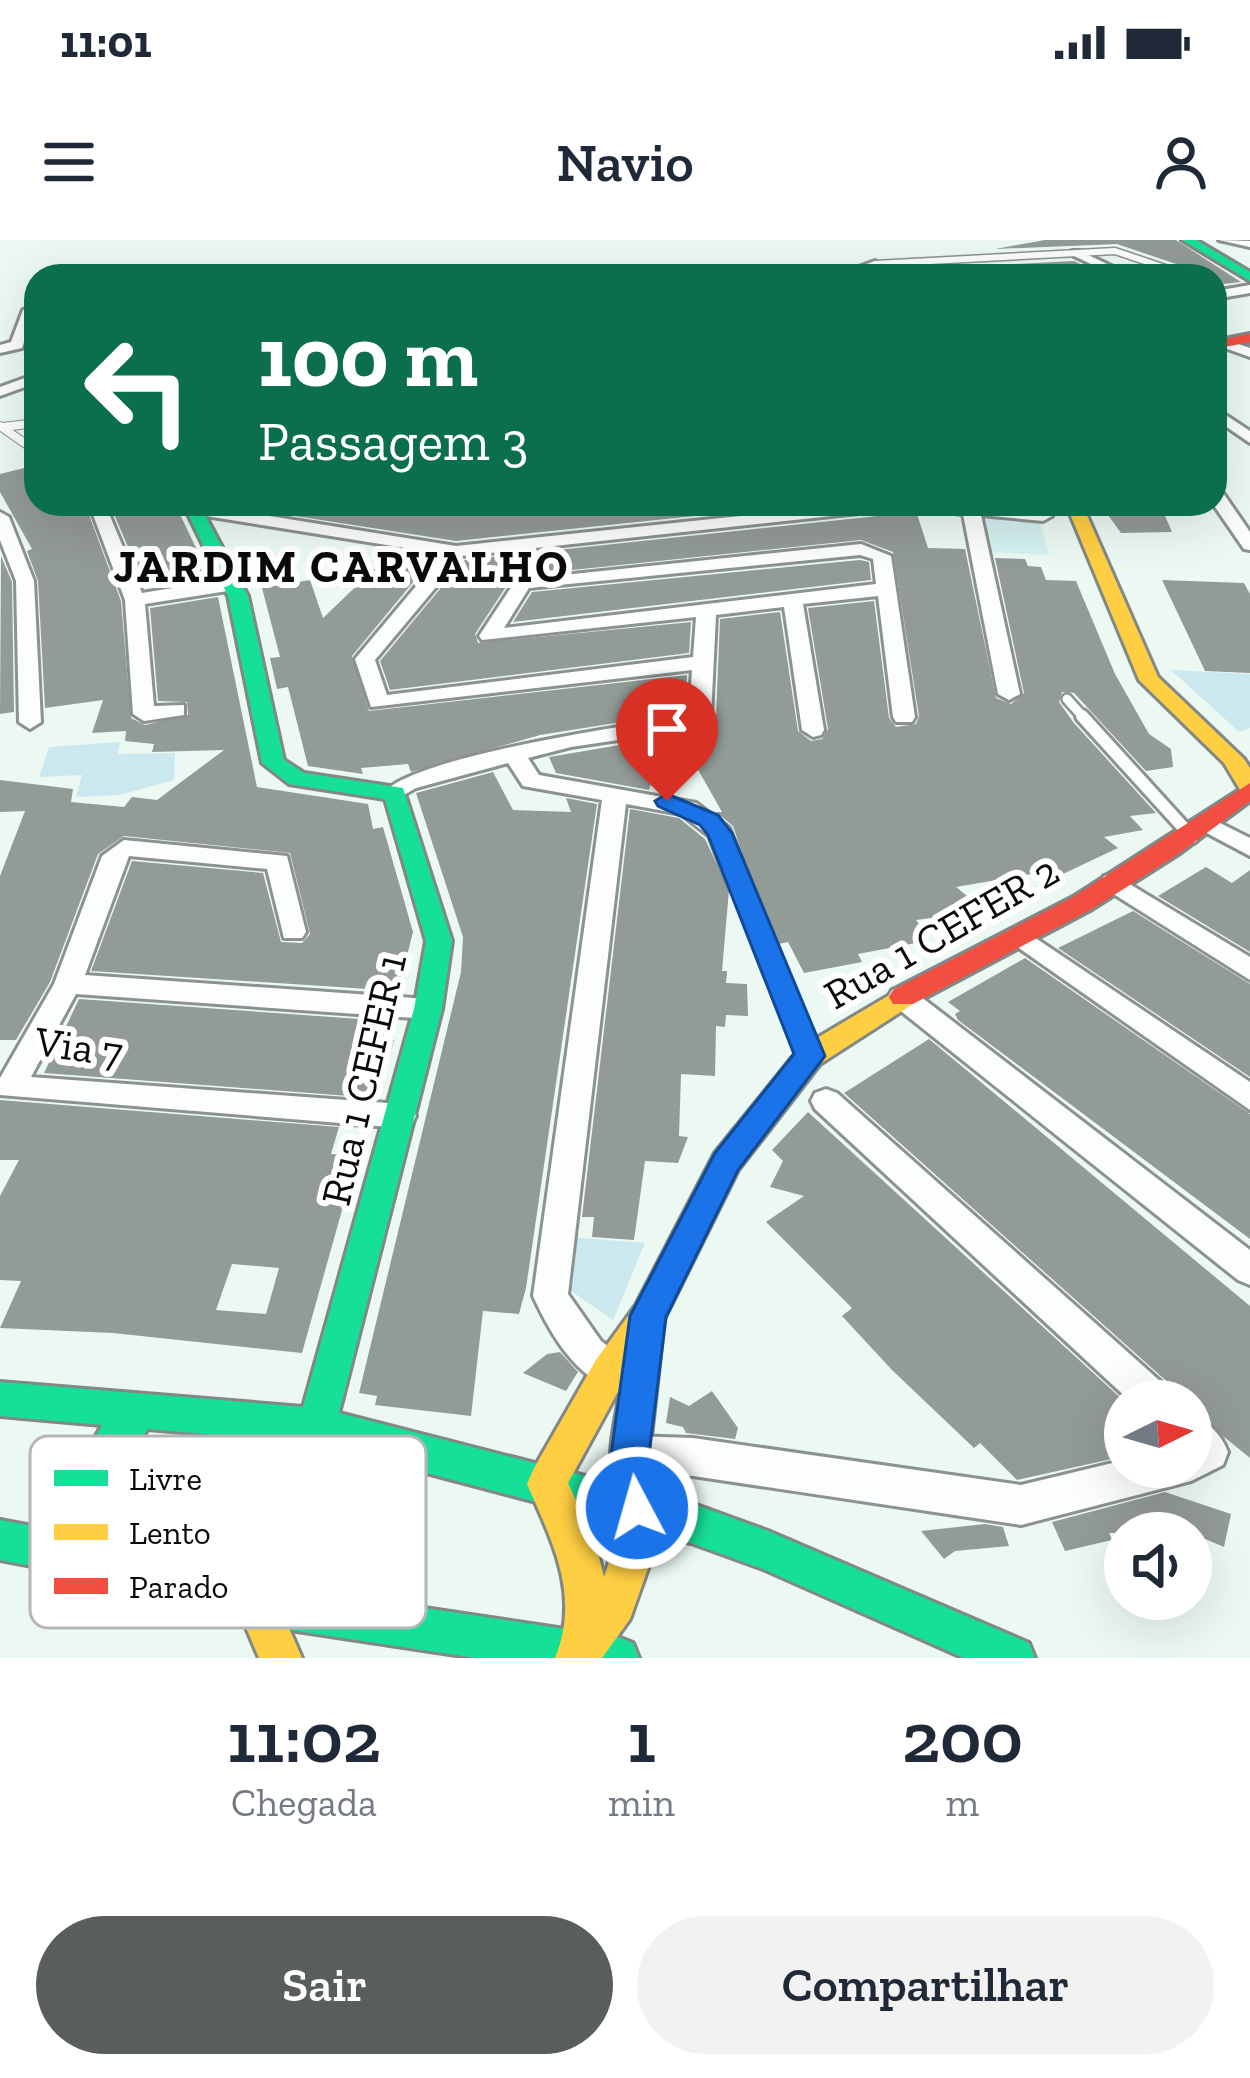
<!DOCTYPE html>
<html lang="pt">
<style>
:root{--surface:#fff;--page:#f2f2f3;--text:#1f2937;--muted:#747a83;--accent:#595e5c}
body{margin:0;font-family:"Zilla Slab",serif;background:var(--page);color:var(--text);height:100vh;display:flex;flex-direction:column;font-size:45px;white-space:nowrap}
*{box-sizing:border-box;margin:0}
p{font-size:39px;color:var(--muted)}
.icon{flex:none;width:66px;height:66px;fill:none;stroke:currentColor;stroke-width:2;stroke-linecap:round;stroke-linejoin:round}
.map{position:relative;height:1418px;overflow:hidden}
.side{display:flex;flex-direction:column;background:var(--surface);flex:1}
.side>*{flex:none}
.banner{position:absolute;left:24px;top:24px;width:1203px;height:252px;border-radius:36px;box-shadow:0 12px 48px #0002;background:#0b6e4f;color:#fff;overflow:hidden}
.needle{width:78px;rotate:85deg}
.fabs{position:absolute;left:1104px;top:1140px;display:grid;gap:24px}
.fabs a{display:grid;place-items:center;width:108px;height:108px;border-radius:50%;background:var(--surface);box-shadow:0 12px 48px #0002;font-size:60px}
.pin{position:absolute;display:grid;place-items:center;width:102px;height:102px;color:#fff;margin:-123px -51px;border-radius:50% 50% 50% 0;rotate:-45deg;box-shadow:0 0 12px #0007}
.pin .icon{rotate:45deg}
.me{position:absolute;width:132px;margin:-66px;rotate:354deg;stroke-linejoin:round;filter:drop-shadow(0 0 9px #0008)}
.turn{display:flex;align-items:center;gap:42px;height:252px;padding:0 36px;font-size:54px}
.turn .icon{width:156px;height:156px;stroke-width:2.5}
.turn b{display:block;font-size:84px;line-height:102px}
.eta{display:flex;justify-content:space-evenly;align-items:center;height:204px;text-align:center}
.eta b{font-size:72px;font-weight:600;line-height:84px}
.cta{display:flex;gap:24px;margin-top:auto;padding:24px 36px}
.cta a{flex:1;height:138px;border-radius:72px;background:var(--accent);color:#fff;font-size:48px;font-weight:600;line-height:138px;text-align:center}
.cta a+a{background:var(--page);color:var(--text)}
.status{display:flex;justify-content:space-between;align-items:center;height:84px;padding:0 60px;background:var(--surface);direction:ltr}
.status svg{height:33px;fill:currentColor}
header{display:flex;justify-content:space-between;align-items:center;height:156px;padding:0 36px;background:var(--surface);font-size:54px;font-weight:600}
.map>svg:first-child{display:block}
.green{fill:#cbe8ee}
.pitch{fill:#d5f1f1}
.building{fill:#939b97;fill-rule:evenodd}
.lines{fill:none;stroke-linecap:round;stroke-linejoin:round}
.lane-far4-casing{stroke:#8c928f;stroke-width:9}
.lane-far3-casing{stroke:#8c928f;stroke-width:10}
.lane-far2-casing{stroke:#8c928f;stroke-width:14}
.lane-far1-casing{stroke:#8c928f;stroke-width:18}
.lane-casing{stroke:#8c928f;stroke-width:21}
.street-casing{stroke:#8c928f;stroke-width:6}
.fast-casing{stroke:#828886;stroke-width:6}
.slow-casing{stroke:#828886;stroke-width:6}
.jam-casing{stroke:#828886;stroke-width:6}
.lane-far4{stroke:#fcfefd;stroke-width:6}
.lane-far3{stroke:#fcfefd;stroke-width:8}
.lane-far2{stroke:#fcfefd;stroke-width:9}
.lane-far1{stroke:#fcfefd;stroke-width:12}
.lane{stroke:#fcfefd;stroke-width:15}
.street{fill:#fcfefd;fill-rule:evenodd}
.fast{fill:#16e098;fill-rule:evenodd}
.slow{fill:#ffcf43;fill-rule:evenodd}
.jam{fill:#f24e42;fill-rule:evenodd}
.route{fill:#1a73e8;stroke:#114b97;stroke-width:3}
.labels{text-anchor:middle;stroke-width:12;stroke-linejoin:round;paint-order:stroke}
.street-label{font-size:42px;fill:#0a0a0a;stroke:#fff}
.far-district-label{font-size:45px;font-weight:bold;letter-spacing:3px;fill:#0a0a0a;stroke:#fff}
.key{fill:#fff;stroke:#b6b6b6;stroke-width:3}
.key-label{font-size:33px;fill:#0a0a0a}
</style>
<div class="status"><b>11:01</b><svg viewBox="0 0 49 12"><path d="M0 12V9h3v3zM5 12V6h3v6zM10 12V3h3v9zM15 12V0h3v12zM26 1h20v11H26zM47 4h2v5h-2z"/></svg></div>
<header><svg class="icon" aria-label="menu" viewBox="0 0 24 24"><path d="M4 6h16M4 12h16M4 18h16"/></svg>Navio<svg class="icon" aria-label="person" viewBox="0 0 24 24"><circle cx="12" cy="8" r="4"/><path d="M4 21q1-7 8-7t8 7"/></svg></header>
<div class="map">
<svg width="1250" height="1418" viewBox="0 0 1250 1418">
<rect width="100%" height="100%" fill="#ecf9f3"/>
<path class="green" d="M 1171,430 L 1250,434 L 1250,488 L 1239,492 Z
M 120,502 L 118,514 L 175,513 L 174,540 L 119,555 L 76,557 L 82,535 L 39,537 L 49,507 Z
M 567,997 L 645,1003 L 613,1080 L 561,1044 Z"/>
<path class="pitch" d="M 982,277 L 1039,280 L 1049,315 L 989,312 Z"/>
<path class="building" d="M 1045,0 L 1176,0 L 1241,42 L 1215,45 L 1215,36 L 1196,36 L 1191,29 L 1117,4 L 995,9 Z
M 1074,21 L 1106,36 L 1029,36 L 1014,24 Z
M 36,225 L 36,264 L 85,264 L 121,361 L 131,478 L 145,485 L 188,475 L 187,462 L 158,461 L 150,368 L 218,357 L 257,547 L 368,564 L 373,589 L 383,587 L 413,692 L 398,751 L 91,731 L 132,621 L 263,633 L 281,702 L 302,703 L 310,694 L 290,613 L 124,596 L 98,614 L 50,742 L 16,800 L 0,800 L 0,636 L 25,571 L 0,572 L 0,540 L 73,549 L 71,562 L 124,567 L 132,557 L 157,560 L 224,510 L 152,512 L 154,504 L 125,501 L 126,491 L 92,493 L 103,460 L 45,468 L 38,341 L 27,311 L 32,309 L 0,252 L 0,234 Z
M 110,264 L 175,264 L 210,337 L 145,348 Z
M 290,264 L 407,264 L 458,273 L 538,264 L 810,264 L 456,301 L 289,275 Z
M 1100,264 L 1160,264 L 1172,292 L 1121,293 Z
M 906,273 L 917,274 L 928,308 L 965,309 L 996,458 L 1011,464 L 1024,453 L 995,318 L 1025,319 L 1028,326 L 1041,327 L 1046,340 L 1076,341 L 1115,434 L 1149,494 L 1171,509 L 1173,527 L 1146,531 L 1074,453 L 1062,452 L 1059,462 L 1074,483 L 1156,573 L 1130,576 L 1143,590 L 1104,597 L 1118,608 L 1050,640 L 1043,632 L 956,647 L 977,664 L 950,667 L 954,675 L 916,680 L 924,691 L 915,693 L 921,702 L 858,714 L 862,722 L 804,733 L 788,702 L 779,704 L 762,673 L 733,586 L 716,572 L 722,572 L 696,526 L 655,530 L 649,550 L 556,533 L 549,517 L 702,491 L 716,477 L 720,379 L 780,372 L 798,491 L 811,501 L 822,499 L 828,489 L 808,368 L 874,361 L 889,478 L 896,487 L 916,484 L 919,476 L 893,312 L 861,300 L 544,333 L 548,323 L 534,314 L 525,318 L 475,394 L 478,403 L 691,382 L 689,413 L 390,450 L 380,421 L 464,320 Z
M 393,311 L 434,317 L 352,416 L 369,471 L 687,435 L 685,472 L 540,495 L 411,532 L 408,524 L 361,528 L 363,534 L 308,526 L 288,447 L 277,449 L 270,418 L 280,417 L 262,348 L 310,340 L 323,378 Z
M 1,316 L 12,342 L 14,472 L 0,474 Z
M 860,320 L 869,322 L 871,340 L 513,382 L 532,352 Z
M 1162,340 L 1244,343 L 1250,354 L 1250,433 L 1205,431 Z
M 493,532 L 513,570 L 571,572 L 566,558 L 597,564 L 526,1048 L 519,1074 L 483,1071 L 471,1176 L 375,1165 L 377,1156 L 359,1153 L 461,732 L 463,697 L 416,553 Z
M 630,569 L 679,578 L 705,599 L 729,650 L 722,731 L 727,731 L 726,743 L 747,744 L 748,776 L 726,775 L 725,787 L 716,786 L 715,836 L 681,834 L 679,896 L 688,897 L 678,923 L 645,921 L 634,1000 L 592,997 L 594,977 L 582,977 Z
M 1206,627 L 1232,643 L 1250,630 L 1250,712 L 1158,656 Z
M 1133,671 L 1250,744 L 1250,837 L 1058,708 Z
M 1025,718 L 1250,874 L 1250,999 L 958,780 L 955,774 L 960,771 L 948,762 Z
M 79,759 L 388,781 L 382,801 L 394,800 L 379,852 L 349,856 L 44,833 Z
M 929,799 L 1250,1066 L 1250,1218 L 1191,1170 L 1191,1161 L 1179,1161 L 1172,1146 L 844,853 Z
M 0,860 L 339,887 L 331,914 L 346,915 L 341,937 L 351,938 L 302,1113 L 113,1093 L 0,1088 L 21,1041 L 0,1040 L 0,956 L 19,920 L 0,920 ZM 232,1024 L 279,1028 L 266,1074 L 216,1070 Z
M 808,872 L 1125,1162 L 1125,1216 L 1017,1240 L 980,1203 L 974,1208 L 892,1130 L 842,1076 L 852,1068 L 766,982 L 804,956 L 770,947 L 783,921 L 772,910 Z
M 560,1112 L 578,1132 L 566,1151 L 523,1133 L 547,1114 Z
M 712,1151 L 738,1188 L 735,1199 L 686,1193 L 683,1187 L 666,1183 L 670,1157 L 689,1166 Z
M 1165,1252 L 1231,1274 L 1224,1307 L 1191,1293 L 1109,1293 L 1112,1300 L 1065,1311 L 1052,1282 Z
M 985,1284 L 1003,1287 L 1009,1306 L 955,1311 L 944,1319 L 921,1291 Z"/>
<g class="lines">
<defs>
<path id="lane-far4" d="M 875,24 L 1115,11 L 1189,36
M 901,26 L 939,36
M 729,36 L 748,29"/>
<path id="lane-far3" d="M 0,186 L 36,211
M 3,187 L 36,183"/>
<path id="lane-far2" d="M 1067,459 L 1085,479"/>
<path id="lane-far1" d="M 1082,476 L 1192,597
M 737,639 L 772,724"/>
<path id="lane" d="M 771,721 L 810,816"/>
<path id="street" d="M 1219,0 L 1250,1 L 1250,7 Z
M 1072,11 L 1080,11 L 1132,36 L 1116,36 L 1072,15 Z
M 875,21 L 879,26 L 851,36 L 834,36 Z
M 1250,45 L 1250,53 L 1215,59 L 1215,51 Z
M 36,67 L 22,108 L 0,113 L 0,105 L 11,102 L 23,70 Z
M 1224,99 L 1250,108 L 1250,117 L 1219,106 Z
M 36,134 L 36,143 L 0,156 L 0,147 Z
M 1215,168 L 1250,191 L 1250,203 L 1215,179 Z
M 1215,249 L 1221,250 L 1250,292 L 1250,310 L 1244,309 L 1213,264 Z
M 89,264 L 105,264 L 142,353 L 234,338 L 243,344 L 234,350 L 145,364 L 154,466 L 184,465 L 184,475 L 144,481 L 133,474 L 125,360 Z
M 194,264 L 456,306 L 853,264 L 967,264 L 1043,271 L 1052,276 L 1043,281 L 981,275 L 1020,454 L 1009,460 L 998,454 L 963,274 L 906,268 L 462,316 L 375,420 L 387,455 L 693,417 L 696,377 L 482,400 L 479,396 L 529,320 L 535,318 L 544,324 L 535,338 L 861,304 L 891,316 L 915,477 L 912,482 L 896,482 L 893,477 L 878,356 L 803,364 L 824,490 L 821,495 L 813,497 L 802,490 L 784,367 L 716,375 L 711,477 L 699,488 L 571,507 L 528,518 L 539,535 L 696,563 L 729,588 L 750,639 L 746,645 L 728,645 L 709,596 L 681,574 L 626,564 L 568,1054 L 601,1101 L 632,1124 L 637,1136 L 632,1148 L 619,1153 C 575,1136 552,1097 533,1056 L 602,560 L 523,546 L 508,523 L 416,548 L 395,560 L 383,553 C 416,516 628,485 685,477 L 689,474 L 692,430 L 371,467 L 355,419 L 443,314 L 187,273 L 187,265 ZM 860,315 L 873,319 L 876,344 L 504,388 L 529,348 Z
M 450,264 L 468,264 L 460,269 Z
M 0,272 L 9,277 L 34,341 L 41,482 L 30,489 L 19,482 L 16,341 L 0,300 Z
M 1210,578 L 1250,598 L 1250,616 L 1201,590 L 1198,585 L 1201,580 Z
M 124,600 L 287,616 L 306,692 L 302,698 L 284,698 L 267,629 L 129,616 L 85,735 L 428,759 L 438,762 L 442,769 L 438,776 L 428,779 L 76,754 L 31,837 L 401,864 L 412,868 L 416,876 L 412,884 L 401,888 L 0,855 L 0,838 L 54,744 L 102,616 Z
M 1113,634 L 1250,717 L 1250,740 L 1104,648 L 1100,642 L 1104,636 Z
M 1022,689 L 1250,842 L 1250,870 L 1013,704 L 1009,698 Z
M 902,747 L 912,750 L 1250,1010 L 1250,1045 L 1238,1040 L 892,764 L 888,757 L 892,750 Z
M 826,849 L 837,853 L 1169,1149 L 1175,1161 L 1130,1161 L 815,869 L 811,861 L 815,853 Z
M 1191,1175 C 1209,1182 1221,1194 1228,1212 L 1223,1225 L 1191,1241 L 1021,1285 L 693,1236 L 630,1234 L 616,1228 L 611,1215 L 616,1202 L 630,1196 L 693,1198 L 1021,1245 L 1125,1220 L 1125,1227 L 1191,1227 Z"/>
<path id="fast" d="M 1182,0 L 1196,0 L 1250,32 L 1250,41 Z
M 183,264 L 199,264 L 248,356 L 284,520 L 304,533 L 403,548 L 452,701 L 442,769 L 339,1173 L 691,1263 L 768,1291 L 1029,1403 L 1035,1418 L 964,1418 L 763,1329 L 691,1303 L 317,1204 L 148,1189 L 113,1236 L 105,1301 L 257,1343 L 618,1397 L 633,1403 L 639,1418 L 476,1418 L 257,1385 L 85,1336 L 0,1320 L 0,1280 L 65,1292 L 75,1234 L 102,1185 L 0,1176 L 0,1142 L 303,1167 L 414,769 L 426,701 L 385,559 L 289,544 L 262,523 L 228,356 Z"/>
<path id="slow" d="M 1066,264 L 1082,264 L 1158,437 L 1244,519 L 1250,528 L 1250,555 L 1242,553 L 1224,523 L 1139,440 Z
M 903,747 L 913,750 L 917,757 L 913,764 L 820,824 L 738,930 L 664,1079 L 649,1215 L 657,1268 L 652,1317 L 630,1379 L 602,1418 L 555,1418 C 581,1355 552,1301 527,1244 L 533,1230 L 596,1120 L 636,1065 L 715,913 L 800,808 ZM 621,1146 C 618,1168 612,1191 611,1213 C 609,1261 623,1287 604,1337 L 595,1301 L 568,1243 Z
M 257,1343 L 272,1349 L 302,1418 L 259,1418 L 236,1364 L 242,1349 Z"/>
<path id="jam" d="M 1250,94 L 1250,102 L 1215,109 L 1215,101 Z
M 1250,543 L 1250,561 L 1177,615 L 1092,669 L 913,764 L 893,764 L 889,757 L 893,750 L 1073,657 Z"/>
</defs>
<use href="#lane-far4" class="lane-far4-casing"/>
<use href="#lane-far3" class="lane-far3-casing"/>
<use href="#lane-far2" class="lane-far2-casing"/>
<use href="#lane-far1" class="lane-far1-casing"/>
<use href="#lane" class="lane-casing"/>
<use href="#street" class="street-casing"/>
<use href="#fast" class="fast-casing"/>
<use href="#slow" class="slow-casing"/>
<use href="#jam" class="jam-casing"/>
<use href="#lane-far4" class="lane-far4"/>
<use href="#lane-far3" class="lane-far3"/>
<use href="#lane-far2" class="lane-far2"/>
<use href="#lane-far1" class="lane-far1"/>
<use href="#lane" class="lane"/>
<use href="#street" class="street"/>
<use href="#fast" class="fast"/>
<use href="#slow" class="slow"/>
<use href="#jam" class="jam"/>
</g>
<path class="route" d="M 667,554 L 718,575 L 732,593 L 825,816 L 738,930 L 666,1077 L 649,1215 L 657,1268 L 651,1282 L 637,1288 L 623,1282 L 611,1215 L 630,1076 L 715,913 L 794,814 L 708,595 L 700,585 L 658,566 L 655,561 Z"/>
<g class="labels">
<g class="street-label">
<text transform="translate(941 692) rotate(-30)" y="15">Rua 1 CEFER 2</text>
<text transform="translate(79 806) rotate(8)" y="15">Via 7</text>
<text transform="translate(363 839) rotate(-77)" y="15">Rua 1 CEFER 1</text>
</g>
<g class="far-district-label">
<text x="342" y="342">JARDIM CARVALHO</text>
</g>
</g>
<rect x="30" y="1196" width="396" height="192" rx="18" class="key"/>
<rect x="54" y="1230" width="54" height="16" fill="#16e098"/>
<rect x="54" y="1284" width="54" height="16" fill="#ffcf43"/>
<rect x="54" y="1338" width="54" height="16" fill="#f24e42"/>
<g class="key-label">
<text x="129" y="1250">Livre</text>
<text x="129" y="1304">Lento</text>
<text x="129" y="1358">Parado</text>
</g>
</svg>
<div class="fabs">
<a><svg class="needle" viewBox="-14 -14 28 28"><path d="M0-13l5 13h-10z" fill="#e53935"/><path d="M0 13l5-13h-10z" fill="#747a83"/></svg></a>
<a><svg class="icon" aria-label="sound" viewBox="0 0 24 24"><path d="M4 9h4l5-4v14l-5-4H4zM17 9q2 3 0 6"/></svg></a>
</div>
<div class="pin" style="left:667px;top:561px;background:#d93025"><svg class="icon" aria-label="arrive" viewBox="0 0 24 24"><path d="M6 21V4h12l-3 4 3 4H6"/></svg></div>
<svg class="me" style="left:637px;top:1268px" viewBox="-20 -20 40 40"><circle r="17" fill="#1a73e8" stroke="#fff" stroke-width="3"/><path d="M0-11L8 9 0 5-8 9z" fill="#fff"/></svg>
<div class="banner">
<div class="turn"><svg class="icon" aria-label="left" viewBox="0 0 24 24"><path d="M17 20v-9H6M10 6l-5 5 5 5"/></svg><div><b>100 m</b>Passagem 3</div></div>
</div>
</div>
<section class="side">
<div class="eta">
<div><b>11:02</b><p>Chegada</p></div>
<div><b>1</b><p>min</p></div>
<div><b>200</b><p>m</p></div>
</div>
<div class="cta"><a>Sair</a><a>Compartilhar</a></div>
</section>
